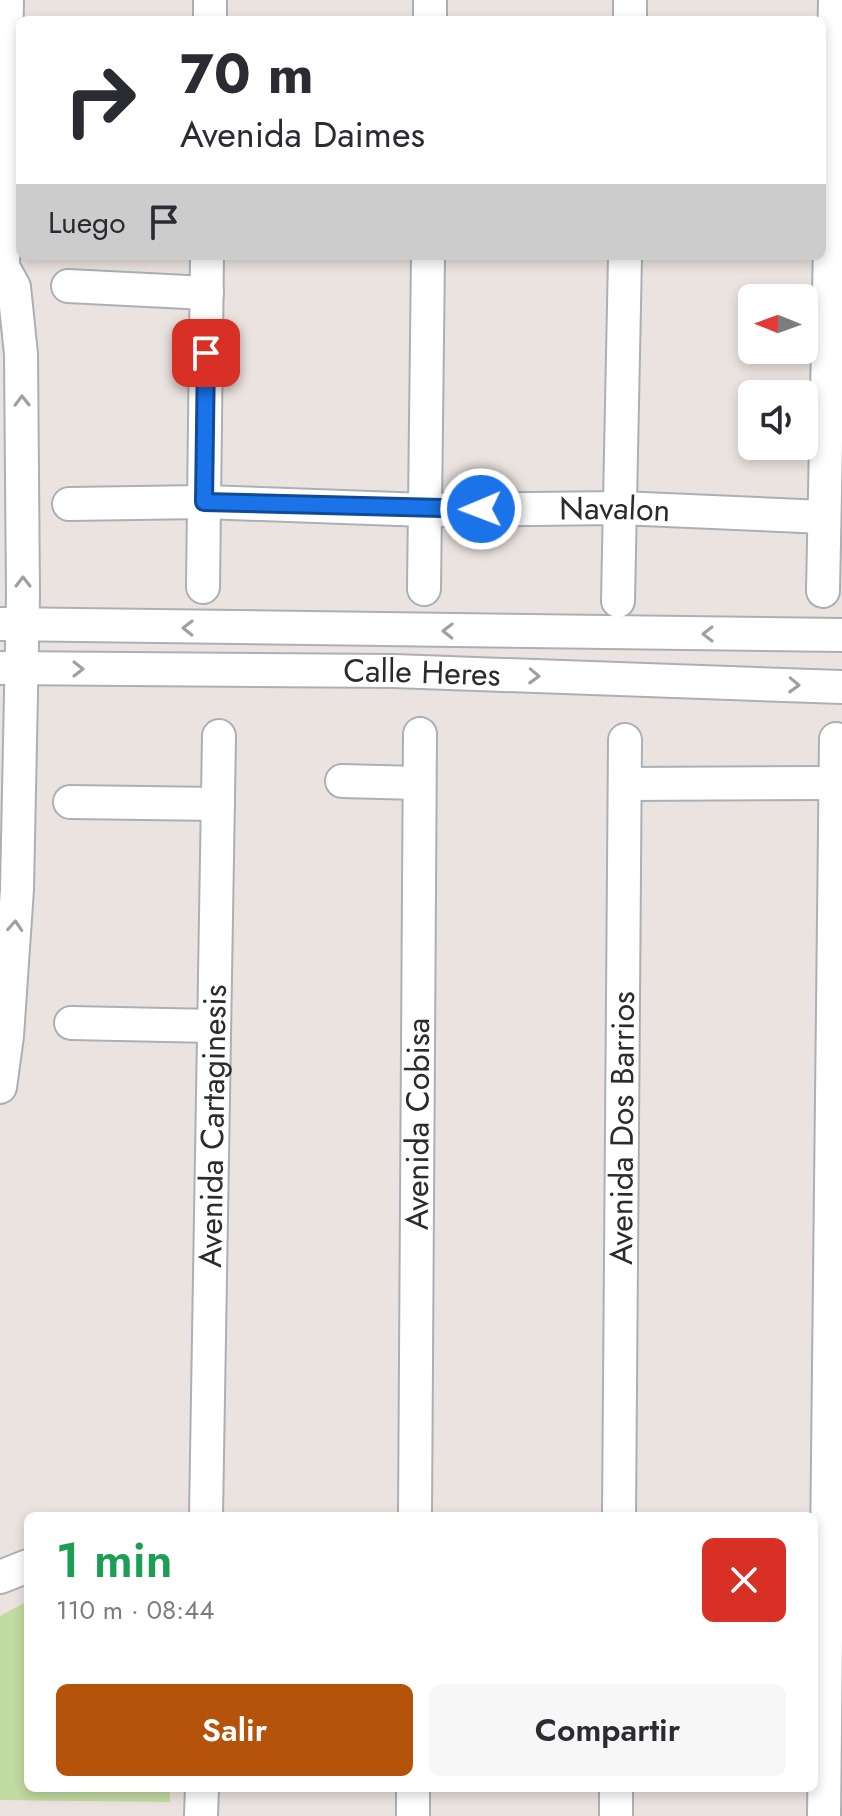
<!DOCTYPE html>
<html lang="es">
<meta charset="utf-8">
<style>
:root{--surface:#fff;--page:#f7f7f7;--text:#2b2b33;--muted:#7c7c81;--accent:#b45309}
body{margin:0;font-family:Jost,sans-serif;background:var(--page);color:var(--text);height:100vh;display:flex;flex-direction:column;font-size:30px;white-space:nowrap}
*{box-sizing:border-box;margin:0}
p{font-size:26px;color:var(--muted)}
.icon{flex:none;width:44px;height:44px;fill:none;stroke:currentColor;stroke-width:2;stroke-linecap:round;stroke-linejoin:round}
.map{position:relative;flex:1;overflow:hidden}
.side{position:absolute;left:24px;top:1512px;width:794px;height:280px;display:flex;flex-direction:column;background:var(--surface);border-radius:12px;box-shadow:0 4px 12px #0003}
.side>*{flex:none}
.hud{position:absolute;left:16px;top:16px;width:810px;height:244px;border-radius:12px;box-shadow:0 4px 12px #0003;background:#fff;color:var(--text);overflow:hidden}
.needle{width:52px;rotate:271deg}
.tools{position:absolute;left:738px;top:284px;display:grid;gap:16px}
.tools a{display:grid;place-items:center;width:80px;height:80px;border-radius:12px;background:var(--surface);box-shadow:0 4px 12px #0003;font-size:40px}
.pin{position:absolute;display:grid;place-items:center;width:68px;height:68px;color:#fff;margin:-34px;border-radius:16px;box-shadow:0 4px 12px #0006}
.me{position:absolute;width:88px;margin:-44px;rotate:269deg;stroke-linejoin:round;filter:drop-shadow(0 0 6px #0008)}
.turn{display:flex;align-items:center;gap:28px;height:168px;padding:0 32px;font-size:36px}
.turn .icon{width:104px;height:104px;stroke-width:2.5}
.turn b{display:block;font-size:56px;line-height:68px}
.then{display:flex;align-items:center;height:76px;padding:0 32px;background:#0003;gap:16px;font-size:30px}
.round{display:grid;place-items:center;flex:none;width:84px;height:84px;border-radius:12px;background:var(--page)}
.head{display:flex;align-items:center;justify-content:space-between;height:136px;padding:0 32px}
h1{font-size:48px;font-weight:600;line-height:60px;color:#1e9e55}
.cta{display:flex;gap:16px;margin-top:auto;padding:16px 32px}
.cta a{flex:1;height:92px;border-radius:12px;background:var(--accent);color:#fff;font-size:32px;font-weight:600;line-height:92px;text-align:center}
.cta a+a{background:var(--page);color:var(--text)}
.map>svg:first-child{display:block}
.green{fill:#c2dba1}
.lines{fill:none;stroke-linecap:round;stroke-linejoin:round}
.street-casing{stroke:#abb0b6;stroke-width:36}
.street{stroke:#fff;stroke-width:32}
.oneway{stroke:#a0a0a0}
.route-casing{stroke:#114b97;stroke-width:20}
.route{stroke:#1a73e8;stroke-width:14}
.labels{text-anchor:middle;stroke-width:7;stroke-linejoin:round;paint-order:stroke}
.street-label{font-size:32px;fill:#2b2b2b;stroke:#fff}
</style>
<div class="map">
<svg width="842" height="1816" viewBox="0 0 842 1816">
<rect width="100%" height="100%" fill="#ebe3df"/>
<path class="green" d="M 28,1601 L 28,1788 L 170,1788 L 170,1802 L 0,1800 L 0,1616 Z"/>
<g class="lines">
<defs>
<g id="street">
<path d="M 210,20 L 210,0"/>
<path d="M 430,20 L 430,0"/>
<path d="M 630,20 L 630,0"/>
<path d="M 0,274 L 3,267 L 7,0"/>
<path d="M 68,286 L 207,293"/>
<path id="s1" d="M 69,504 L 204,502 L 425,510 L 620,508 L 824,517"/>
<path d="M 203,587 L 207,256"/>
<path d="M 424,589 L 428,256"/>
<path d="M 823,591 L 835,0"/>
<path d="M 618,601 L 625,256"/>
<path d="M 0,624 L 842,635"/>
<path id="s2" d="M 0,668 L 394,671 L 842,687"/>
<path d="M 342,781 L 419,783"/>
<path d="M 625,784 L 836,783"/>
<path d="M 70,802 L 218,804"/>
<path d="M 71,1023 L 214,1026"/>
<path d="M 0,1087 L 7,1036 L 17,889 L 23,595 L 21,354 L 14,287 L 3,267"/>
<path id="s3" d="M 206,1516 L 219,736"/>
<path id="s4" d="M 415,1516 L 420,734"/>
<path id="s5" d="M 619,1516 L 625,740"/>
<path d="M 0,1577 L 28,1566"/>
<path d="M 201,1816 L 202,1788"/>
<path d="M 413,1816 L 413,1788"/>
<path d="M 616,1816 L 616,1788"/>
<path d="M 824,1816 L 836,739"/>
</g>
</defs>
<use href="#street" class="street-casing"/>
<use href="#street" class="street"/>
</g>
<defs><path id="oneway-chevron" d="M-2-3.5L2.5 0L-2 3.5" fill="none" stroke-width="1.6" stroke-linecap="round" stroke-linejoin="round" transform="scale(2)"/></defs>
<g class="oneway">
<use href="#oneway-chevron" transform="translate(22 401) rotate(-91)"/>
<use href="#oneway-chevron" transform="translate(23 582) rotate(-90)"/>
<use href="#oneway-chevron" transform="translate(188 628) rotate(-179)"/>
<use href="#oneway-chevron" transform="translate(448 631) rotate(-179)"/>
<use href="#oneway-chevron" transform="translate(708 634) rotate(-180)"/>
<use href="#oneway-chevron" transform="translate(78 669)"/>
<use href="#oneway-chevron" transform="translate(534 676) rotate(2)"/>
<use href="#oneway-chevron" transform="translate(794 685) rotate(2)"/>
<use href="#oneway-chevron" transform="translate(15 926) rotate(-86)"/>
</g>
<g class="lines">
<defs>
<path id="route" d="M 206,353 L 204,502 L 481,509"/>
</defs>
<use href="#route" class="route-casing"/>
<use href="#route" class="route"/>
</g>
<g class="labels">
<g class="street-label">
<text dy="11" stroke="none"><textPath href="#s1" startOffset="546">Navalon</textPath></text>
<text dy="11" stroke="none"><textPath href="#s2" startOffset="422">Calle Heres</textPath></text>
<text dy="11" stroke="none"><textPath href="#s4" startOffset="392">Avenida Cobisa</textPath></text>
<text dy="11" stroke="none"><textPath href="#s3" startOffset="390">Avenida Cartaginesis</textPath></text>
<text dy="11" stroke="none"><textPath href="#s5" startOffset="388">Avenida Dos Barrios</textPath></text>
</g>
</g>
</svg>
<div class="tools">
<a><svg class="needle" viewBox="-14 -14 28 28"><path d="M0-13l5 13h-10z" fill="#e53935"/><path d="M0 13l5-13h-10z" fill="#7c7c81"/></svg></a>
<a><svg class="icon" aria-label="sound" viewBox="0 0 24 24"><path d="M4 9h4l5-4v14l-5-4H4zM17 9q2 3 0 6"/></svg></a>
</div>
<div class="pin" style="left:206px;top:353px;background:#d93025"><svg class="icon" aria-label="arrive" viewBox="0 0 24 24"><path d="M6 21V4h12l-3 4 3 4H6"/></svg></div>
<svg class="me" style="left:481px;top:509px" viewBox="-20 -20 40 40"><circle r="17" fill="#1a73e8" stroke="#fff" stroke-width="3"/><path d="M0-11L8 9 0 5-8 9z" fill="#fff"/></svg>
<div class="hud">
<div class="turn"><svg class="icon" aria-label="right" viewBox="0 0 24 24"><path d="M7 20v-9h11M14 6l5 5-5 5"/></svg><div><b>70 m</b>Avenida Daimes</div></div>
<div class="then">Luego<svg class="icon" aria-label="arrive" viewBox="0 0 24 24"><path d="M6 21V4h12l-3 4 3 4H6"/></svg></div>
</div>
<section class="side">
<div class="head"><div><h1>1 min</h1><p>110 m · 08:44</p></div><a class="round" style="background:#d93025;color:#fff"><svg class="icon" aria-label="close" viewBox="0 0 24 24"><path d="M6 6l12 12M18 6L6 18"/></svg></a></div>
<div class="cta"><a>Salir</a><a>Compartir</a></div>
</section>
</div>
